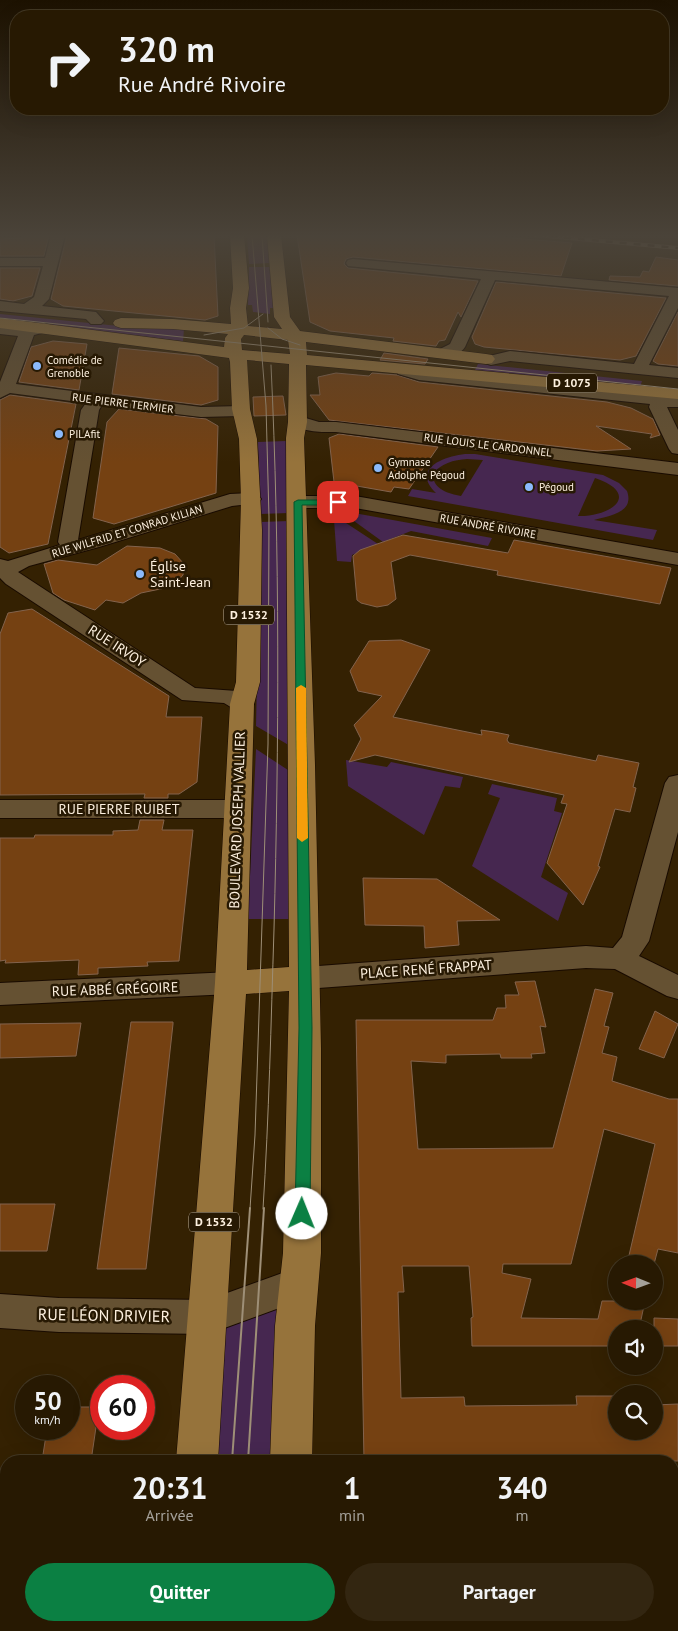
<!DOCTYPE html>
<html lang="fr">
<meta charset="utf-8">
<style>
:root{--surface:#271902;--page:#332611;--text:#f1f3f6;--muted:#a4a099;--line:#433824;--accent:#0b8043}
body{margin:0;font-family:"PT Sans",sans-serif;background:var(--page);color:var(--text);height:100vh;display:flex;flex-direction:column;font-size:19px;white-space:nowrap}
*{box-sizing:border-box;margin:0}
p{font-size:16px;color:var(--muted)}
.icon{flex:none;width:28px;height:28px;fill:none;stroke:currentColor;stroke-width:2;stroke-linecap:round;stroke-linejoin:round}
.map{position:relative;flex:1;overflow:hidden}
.drawer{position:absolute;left:0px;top:1455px;width:679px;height:176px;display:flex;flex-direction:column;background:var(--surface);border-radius:20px 20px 0 0;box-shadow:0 5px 20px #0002,0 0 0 1px var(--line)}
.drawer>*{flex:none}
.banner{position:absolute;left:10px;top:10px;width:659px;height:105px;border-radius:20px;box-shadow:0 5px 20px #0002,0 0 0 1px var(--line);background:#271902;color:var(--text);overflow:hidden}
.needle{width:32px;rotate:271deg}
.tools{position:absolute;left:608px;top:1255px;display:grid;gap:10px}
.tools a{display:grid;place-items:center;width:55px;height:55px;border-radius:50%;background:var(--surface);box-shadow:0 5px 20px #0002,0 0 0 1px var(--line);font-size:25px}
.speed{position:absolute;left:15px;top:1375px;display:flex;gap:10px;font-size:25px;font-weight:700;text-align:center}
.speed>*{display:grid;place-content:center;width:65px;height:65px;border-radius:50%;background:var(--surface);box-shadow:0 5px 20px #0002,0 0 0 1px var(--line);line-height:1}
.speed small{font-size:12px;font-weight:400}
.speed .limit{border:8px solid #d22;background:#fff;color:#111}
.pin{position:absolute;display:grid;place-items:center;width:42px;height:42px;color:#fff;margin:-21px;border-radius:10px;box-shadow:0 2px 8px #0006}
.me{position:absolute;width:55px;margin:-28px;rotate:1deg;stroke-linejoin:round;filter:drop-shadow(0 0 4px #0008)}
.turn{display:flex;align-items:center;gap:18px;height:105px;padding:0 25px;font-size:22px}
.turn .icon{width:65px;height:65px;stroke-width:2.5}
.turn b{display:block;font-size:35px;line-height:42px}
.eta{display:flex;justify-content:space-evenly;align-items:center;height:85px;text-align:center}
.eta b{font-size:30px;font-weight:700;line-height:35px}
.action{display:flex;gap:10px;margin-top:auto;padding:10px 25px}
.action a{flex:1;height:58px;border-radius:30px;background:var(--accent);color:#fff;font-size:20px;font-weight:700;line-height:58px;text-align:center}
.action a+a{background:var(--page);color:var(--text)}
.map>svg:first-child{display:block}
.green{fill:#462750;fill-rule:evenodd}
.building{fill:#754112;stroke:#83634d}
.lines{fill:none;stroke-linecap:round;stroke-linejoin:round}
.minor-casing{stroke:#190b00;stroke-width:2}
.major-casing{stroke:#190b00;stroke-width:1}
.minor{fill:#655132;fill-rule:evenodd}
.major{fill:#96733b;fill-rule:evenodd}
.tram-far1{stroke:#9e8f77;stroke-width:1}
.tram{stroke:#9e8f77;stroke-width:2}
.rail-casing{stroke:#9e8f77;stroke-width:4}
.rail{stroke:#271903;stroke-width:2.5;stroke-dasharray:7;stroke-linecap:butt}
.route{fill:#0b8043;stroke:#07532c}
.slow{fill:#f59e0b}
.poi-dot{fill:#8bbafc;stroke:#271903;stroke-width:2}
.labels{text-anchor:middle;stroke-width:5;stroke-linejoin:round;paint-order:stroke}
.far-poi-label{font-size:11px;fill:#fdf0df;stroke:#271903;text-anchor:start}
.far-street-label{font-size:11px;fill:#fdf0df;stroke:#271903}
.shield{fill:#271903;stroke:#bdb09d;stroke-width:1}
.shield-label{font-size:12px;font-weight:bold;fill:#fdf0df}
.poi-label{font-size:14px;fill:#fdf0df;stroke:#271903;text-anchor:start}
.street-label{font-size:14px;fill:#fdf0df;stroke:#271903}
.near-street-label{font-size:16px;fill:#fdf0df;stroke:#271903}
</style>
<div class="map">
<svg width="678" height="1631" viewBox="0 0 678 1631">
<rect width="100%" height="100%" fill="#342102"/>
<path class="green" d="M 247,235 L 267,235 L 270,263 L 249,264 Z
M 249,267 L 270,267 L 274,308 L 270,308 L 270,314 L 253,312 L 252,305 L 248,305 Z
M 0,314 L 119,326 L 184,329 L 183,341 L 0,320 Z
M 478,364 L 642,381 L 640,387 L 475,370 Z
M 286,441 L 289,513 L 260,514 L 258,442 Z
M 465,454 L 475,454 L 603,475 L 619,483 L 627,491 C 635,513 608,516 594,520 L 657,530 L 653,540 L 408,496 L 412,489 L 436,493 C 411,469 442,457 465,454 ZM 467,459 L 483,460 L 461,496 C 449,494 433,489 433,475 C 440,463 454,460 467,459 ZM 595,478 C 642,494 611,517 578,516 Z
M 354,513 L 492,538 L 488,546 L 411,531 L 383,542 L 354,521 L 358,517 Z
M 334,520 L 346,523 L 378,544 L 352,555 L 351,562 L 337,561 Z
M 289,521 L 292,747 L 256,726 L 260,522 Z
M 256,749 L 291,772 L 290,919 L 248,919 Z
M 346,760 L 387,767 L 391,762 L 463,777 L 460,788 L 445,786 L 424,835 L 348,786 Z
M 492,784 L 557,798 L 554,811 L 562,813 L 541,877 L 568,893 L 558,921 L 472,866 L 500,798 L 488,794 Z
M 282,1306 L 276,1461 L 214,1461 L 223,1325 Z
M 203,1625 L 270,1625 L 270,1631 L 203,1631 Z"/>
<path class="building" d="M 25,235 L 49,235 L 44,256 L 0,256 L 0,239 L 24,238 Z
M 67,235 L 214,235 L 218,316 L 205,320 L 63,306 L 51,299 Z
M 297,235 L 475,235 L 572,243 L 561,276 L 353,257 L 346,259 L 344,264 L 348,268 L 478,281 L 461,317 L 458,312 L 445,340 L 439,341 L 436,346 L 393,341 L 394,338 L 330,331 L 310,322 Z
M 656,257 L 678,260 L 678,286 L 609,280 L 610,276 L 640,277 L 643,271 L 649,272 Z
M 0,268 L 40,268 L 32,296 L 13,301 L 0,299 Z
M 496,282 L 666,298 L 636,356 L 620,360 L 484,347 L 475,344 L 472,337 Z
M 678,312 L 678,366 L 658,364 L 653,361 Z
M 53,341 L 87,344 L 79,390 L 19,382 L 31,347 Z
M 119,348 L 199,356 L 218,367 L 218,400 L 201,405 L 112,394 Z
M 384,353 L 428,359 L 425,364 L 380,360 Z
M 336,373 L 369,376 L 372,373 L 397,375 L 419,382 L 607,402 L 631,408 L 653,419 L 660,435 L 650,438 L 652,434 L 596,426 L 631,449 L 597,451 L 329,420 L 310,395 L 320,395 L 318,377 Z
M 10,395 L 76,404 L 48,544 L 9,553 L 0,547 L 0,400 Z
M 283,396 L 286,415 L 254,416 L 253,397 Z
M 119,409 L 206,419 L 218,426 L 216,493 L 114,524 L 93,518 L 107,422 Z
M 339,434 L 438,447 L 409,489 L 394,487 L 391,492 L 334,482 L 329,438 Z
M 403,535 L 508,553 L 514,540 L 671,568 L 660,604 L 497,575 L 498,571 L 410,555 L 391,562 L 396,599 L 388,605 L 377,607 L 361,603 L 357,600 L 353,556 L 360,550 Z
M 127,546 L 160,548 L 175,554 L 184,564 L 183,575 L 176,583 L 165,588 L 141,593 L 123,603 L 106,600 L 95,610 L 64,600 L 53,593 L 44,564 L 58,560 L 97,565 Z
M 32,609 L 169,696 L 166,717 L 202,717 L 197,782 L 179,794 L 168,794 L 168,798 L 144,798 L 145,794 L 0,795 L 0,634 L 8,613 Z
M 401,640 L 430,650 L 393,717 L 482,735 L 481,730 L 494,732 L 509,735 L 507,740 L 509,743 L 596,761 L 598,755 L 639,763 L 633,787 L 636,788 L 630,812 L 615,809 L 598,866 L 600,867 L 583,905 L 547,863 L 567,804 L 561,803 L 564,795 L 375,755 L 349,762 L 361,739 L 354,725 L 382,696 L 358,691 L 350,671 L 369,641 Z
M 140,820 L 164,820 L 162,830 L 193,830 L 179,961 L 147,962 L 148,966 L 98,968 L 98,974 L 78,975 L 79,960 L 5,963 L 6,960 L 0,961 L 0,838 L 34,838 L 35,835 L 113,835 L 113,831 L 138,830 Z
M 363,878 L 437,879 L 500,920 L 457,921 L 459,945 L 425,948 L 424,926 L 365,925 Z
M 535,981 L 546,1027 L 540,1026 L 545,1053 L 531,1054 L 532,1058 L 501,1058 L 500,1054 L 446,1055 L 446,1063 L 411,1061 L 418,1149 L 553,1148 L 595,989 L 613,993 L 604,1026 L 609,1027 L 602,1053 L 617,1057 L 612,1081 L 669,1099 L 678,1099 L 678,1253 L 658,1249 L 654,1264 L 627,1264 L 655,1144 L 604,1129 L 571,1264 L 503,1264 L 502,1273 L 531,1279 L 521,1318 L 598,1319 L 602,1301 L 645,1301 L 639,1329 L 616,1329 L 616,1346 L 472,1346 L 471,1318 L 473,1317 L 469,1266 L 402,1266 L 404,1292 L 398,1292 L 401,1398 L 464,1397 L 465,1406 L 577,1405 L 576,1396 L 616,1396 L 616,1431 L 654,1431 L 654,1405 L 678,1404 L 678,1461 L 364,1461 L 356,1020 L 493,1020 L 497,1008 L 506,1008 L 505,995 L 519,995 L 515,982 Z
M 655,1011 L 678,1024 L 664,1058 L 639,1049 Z
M 131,1022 L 173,1022 L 173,1024 L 146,1269 L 97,1269 Z
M 81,1023 L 76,1056 L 0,1058 L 0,1024 Z
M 0,1204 L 55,1204 L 47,1251 L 0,1251 Z
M 654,1318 L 678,1319 L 678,1346 L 654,1346 Z
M 69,1407 L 99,1407 L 91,1461 L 42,1461 L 47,1429 L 69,1429 Z"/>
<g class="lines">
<defs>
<path id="minor" d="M 51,235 L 65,235 L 49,299 L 42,306 L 96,312 L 104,321 L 101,324 L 91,324 L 86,319 L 0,311 L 0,301 L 24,304 L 34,297 L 43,266 L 0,266 L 0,258 L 45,258 Z
M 353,259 L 678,288 L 678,308 L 649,365 L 678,368 L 678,378 L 510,361 L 491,365 L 485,363 L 483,360 L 485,357 L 510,351 L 634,364 L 669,296 L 495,280 L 465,347 C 460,355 447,359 438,356 L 436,353 L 438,350 L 450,344 L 481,279 L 348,266 L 346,263 L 348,260 Z
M 44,323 L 50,325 L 52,328 L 50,331 L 34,335 L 16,384 L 201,407 L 241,406 L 247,407 L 250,411 L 247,415 L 241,416 L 201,417 L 102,405 L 99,410 L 78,540 L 230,494 L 251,493 L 258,495 L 261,499 L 258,503 L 232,506 L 99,547 L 29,566 L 18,572 L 195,688 L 237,691 L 250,699 L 254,704 L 250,709 L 242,711 L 234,709 L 224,703 L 182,700 L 6,584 L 0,578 L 0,559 L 8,561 L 60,545 L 58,542 L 81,410 L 86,403 L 10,393 L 0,398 L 0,382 L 18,336 L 0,334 L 0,324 L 27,327 Z
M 404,365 L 421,370 L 678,397 L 678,407 L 667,407 L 678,430 L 678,454 L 672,453 L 669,449 L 649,407 L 650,404 L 419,380 L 398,374 L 396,370 L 398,366 Z
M 299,416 L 319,422 L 336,422 L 678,463 L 678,475 L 336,432 C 323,432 299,433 290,421 L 293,417 Z
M 298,496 L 355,496 L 678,553 L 678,565 L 355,508 L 298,508 L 291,506 L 288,502 L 291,498 Z
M 678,775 L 678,832 L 649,941 L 639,956 L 678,975 L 678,999 L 667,996 L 615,969 L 586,968 L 305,989 L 294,986 L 290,978 L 294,970 L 305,967 L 586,946 L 613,948 L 622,937 L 665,783 L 669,777 Z
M 0,800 L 238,800 L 247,803 L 251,809 L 247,815 L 238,818 L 0,818 Z
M 231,972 L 242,975 L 246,983 L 242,991 L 231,994 L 0,1005 L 0,983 Z
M 299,1267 L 312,1272 L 317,1284 L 312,1296 L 208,1334 L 59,1332 L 0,1328 L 0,1294 L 59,1298 L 208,1300 Z"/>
<path id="major" d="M 230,235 L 244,235 L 249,288 L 246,308 L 248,326 L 282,329 L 274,317 L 267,235 L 281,235 L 290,317 L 300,331 L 486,354 L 492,355 L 495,359 L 492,363 L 486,364 L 306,342 L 307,355 L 678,389 L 678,399 L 306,365 L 307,422 L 304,438 L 315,765 L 321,1048 L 321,1253 L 315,1326 L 312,1461 L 270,1461 L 275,1326 L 283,1253 L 289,991 L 246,994 L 218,1461 L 176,1461 L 215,983 L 230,704 L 236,682 L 241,500 L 239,439 L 232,409 L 230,362 L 229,358 L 0,328 L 0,318 L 224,347 L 225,338 L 228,334 L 173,329 L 121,328 L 115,326 L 113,323 L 115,320 L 121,318 L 173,319 L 231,324 L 230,308 L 233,288 ZM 244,335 L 288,340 L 290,354 L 242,350 L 241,339 ZM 247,360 L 289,364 L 288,422 L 286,438 L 289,967 L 247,970 L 254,704 L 260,682 L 262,530 L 257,439 L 250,409 Z
M 162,1625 L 208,1625 L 207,1631 L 161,1631 Z
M 263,1625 L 309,1625 L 309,1631 L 263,1631 Z"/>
</defs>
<use href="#minor" class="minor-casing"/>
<use href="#major" class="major-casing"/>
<use href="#minor" class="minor"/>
<use href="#major" class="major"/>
<path class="tram-far1" d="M 262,235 L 268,322
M 0,318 L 678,389
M 268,328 L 282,339 L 300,345
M 204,335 L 244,328 L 263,314
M 250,1209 L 255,1135 L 268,744 L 269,517 L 266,406 L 252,235
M 263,1209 C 269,1116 271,1023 274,929 C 279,741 280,553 271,365"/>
<path class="tram" d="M 232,1461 L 250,1208
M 248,1461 L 264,1208
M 222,1631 L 223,1625
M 240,1631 L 241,1625"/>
<defs>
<path id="rail" d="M 536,235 L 678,248"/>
</defs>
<use href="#rail" class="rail-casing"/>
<use href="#rail" class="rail"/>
</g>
<linearGradient id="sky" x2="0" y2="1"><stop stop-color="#1d1201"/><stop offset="0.51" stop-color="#4a4339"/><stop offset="1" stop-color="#4a4339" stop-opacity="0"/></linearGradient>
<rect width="678" height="463" fill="url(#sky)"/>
<path class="route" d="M 298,500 L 338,500 L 343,502 L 338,505 L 302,505 L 312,1028 L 310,1214 L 308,1219 L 302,1220 L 297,1219 L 295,1214 L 299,1028 L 294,502 Z"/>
<path class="slow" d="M 301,685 L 306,688 L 308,838 L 302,842 L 297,838 L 296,688 Z"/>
<g class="poi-dot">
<circle cx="37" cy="366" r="5"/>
<circle cx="59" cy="434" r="5"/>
<circle cx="378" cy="468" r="5"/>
<circle cx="529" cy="487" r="5"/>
<circle cx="140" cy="574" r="5"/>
</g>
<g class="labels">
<g class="far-poi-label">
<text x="47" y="364">Comédie de<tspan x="47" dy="13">Grenoble</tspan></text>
<text x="69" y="438">PILAfit</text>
<text x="388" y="466">Gymnase<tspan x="388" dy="13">Adolphe Pégoud</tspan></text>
<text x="539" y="491">Pégoud</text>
</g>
<g class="far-street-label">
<text transform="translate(123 403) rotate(7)" y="4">RUE PIERRE TERMIER</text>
<text transform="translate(488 445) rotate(7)" y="4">RUE LOUIS LE CARDONNEL</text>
<text transform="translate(488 526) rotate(10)" y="4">RUE ANDRÉ RIVOIRE</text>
<text transform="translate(127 531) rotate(-17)" y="4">RUE WILFRID ET CONRAD KILIAN</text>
</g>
<g class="shield">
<rect x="547" y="373.5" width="50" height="19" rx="4"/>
<rect x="224" y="605.5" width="50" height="19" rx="4"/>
<rect x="189" y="1212.5" width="50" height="19" rx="4"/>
</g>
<g class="shield-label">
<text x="572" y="387">D 1075</text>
<text x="249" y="619">D 1532</text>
<text x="214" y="1226">D 1532</text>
</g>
<g class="poi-label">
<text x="150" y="571">Église<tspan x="150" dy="16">Saint-Jean</tspan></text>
</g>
<g class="street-label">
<text transform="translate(117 646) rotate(33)" y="5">RUE IRVOY</text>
<text x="119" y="814">RUE PIERRE RUIBET</text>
<text transform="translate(237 820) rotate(-88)" y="5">BOULEVARD JOSEPH VALLIER</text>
<text transform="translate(426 969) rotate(-4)" y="5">PLACE RENÉ FRAPPAT</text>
<text transform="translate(115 989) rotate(-2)" y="5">RUE ABBÉ GRÉGOIRE</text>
</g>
<g class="near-street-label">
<text transform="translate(104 1315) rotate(1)" y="6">RUE LÉON DRIVIER</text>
</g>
</g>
</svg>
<div class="tools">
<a><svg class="needle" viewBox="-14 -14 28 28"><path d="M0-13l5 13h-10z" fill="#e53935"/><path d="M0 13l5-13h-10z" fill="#a4a099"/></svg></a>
<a><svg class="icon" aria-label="sound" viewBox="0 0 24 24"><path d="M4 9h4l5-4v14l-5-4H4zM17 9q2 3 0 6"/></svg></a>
<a><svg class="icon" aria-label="search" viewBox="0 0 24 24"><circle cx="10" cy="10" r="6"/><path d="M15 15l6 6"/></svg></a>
</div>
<div class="speed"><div>50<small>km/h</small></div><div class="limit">60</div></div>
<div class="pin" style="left:338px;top:502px;background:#d93025"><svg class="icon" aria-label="arrive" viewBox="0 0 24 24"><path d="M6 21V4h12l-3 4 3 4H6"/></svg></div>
<svg class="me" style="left:302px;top:1214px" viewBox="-20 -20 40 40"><circle r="19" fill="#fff"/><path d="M0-13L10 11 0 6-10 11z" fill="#0b8043"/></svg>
<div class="banner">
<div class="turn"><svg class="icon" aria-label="right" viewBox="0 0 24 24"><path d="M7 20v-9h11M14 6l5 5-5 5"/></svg><div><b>320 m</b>Rue André Rivoire</div></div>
</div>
<section class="drawer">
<div class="eta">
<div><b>20:31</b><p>Arrivée</p></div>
<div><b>1</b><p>min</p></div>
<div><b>340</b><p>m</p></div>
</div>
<div class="action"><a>Quitter</a><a>Partager</a></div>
</section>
</div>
